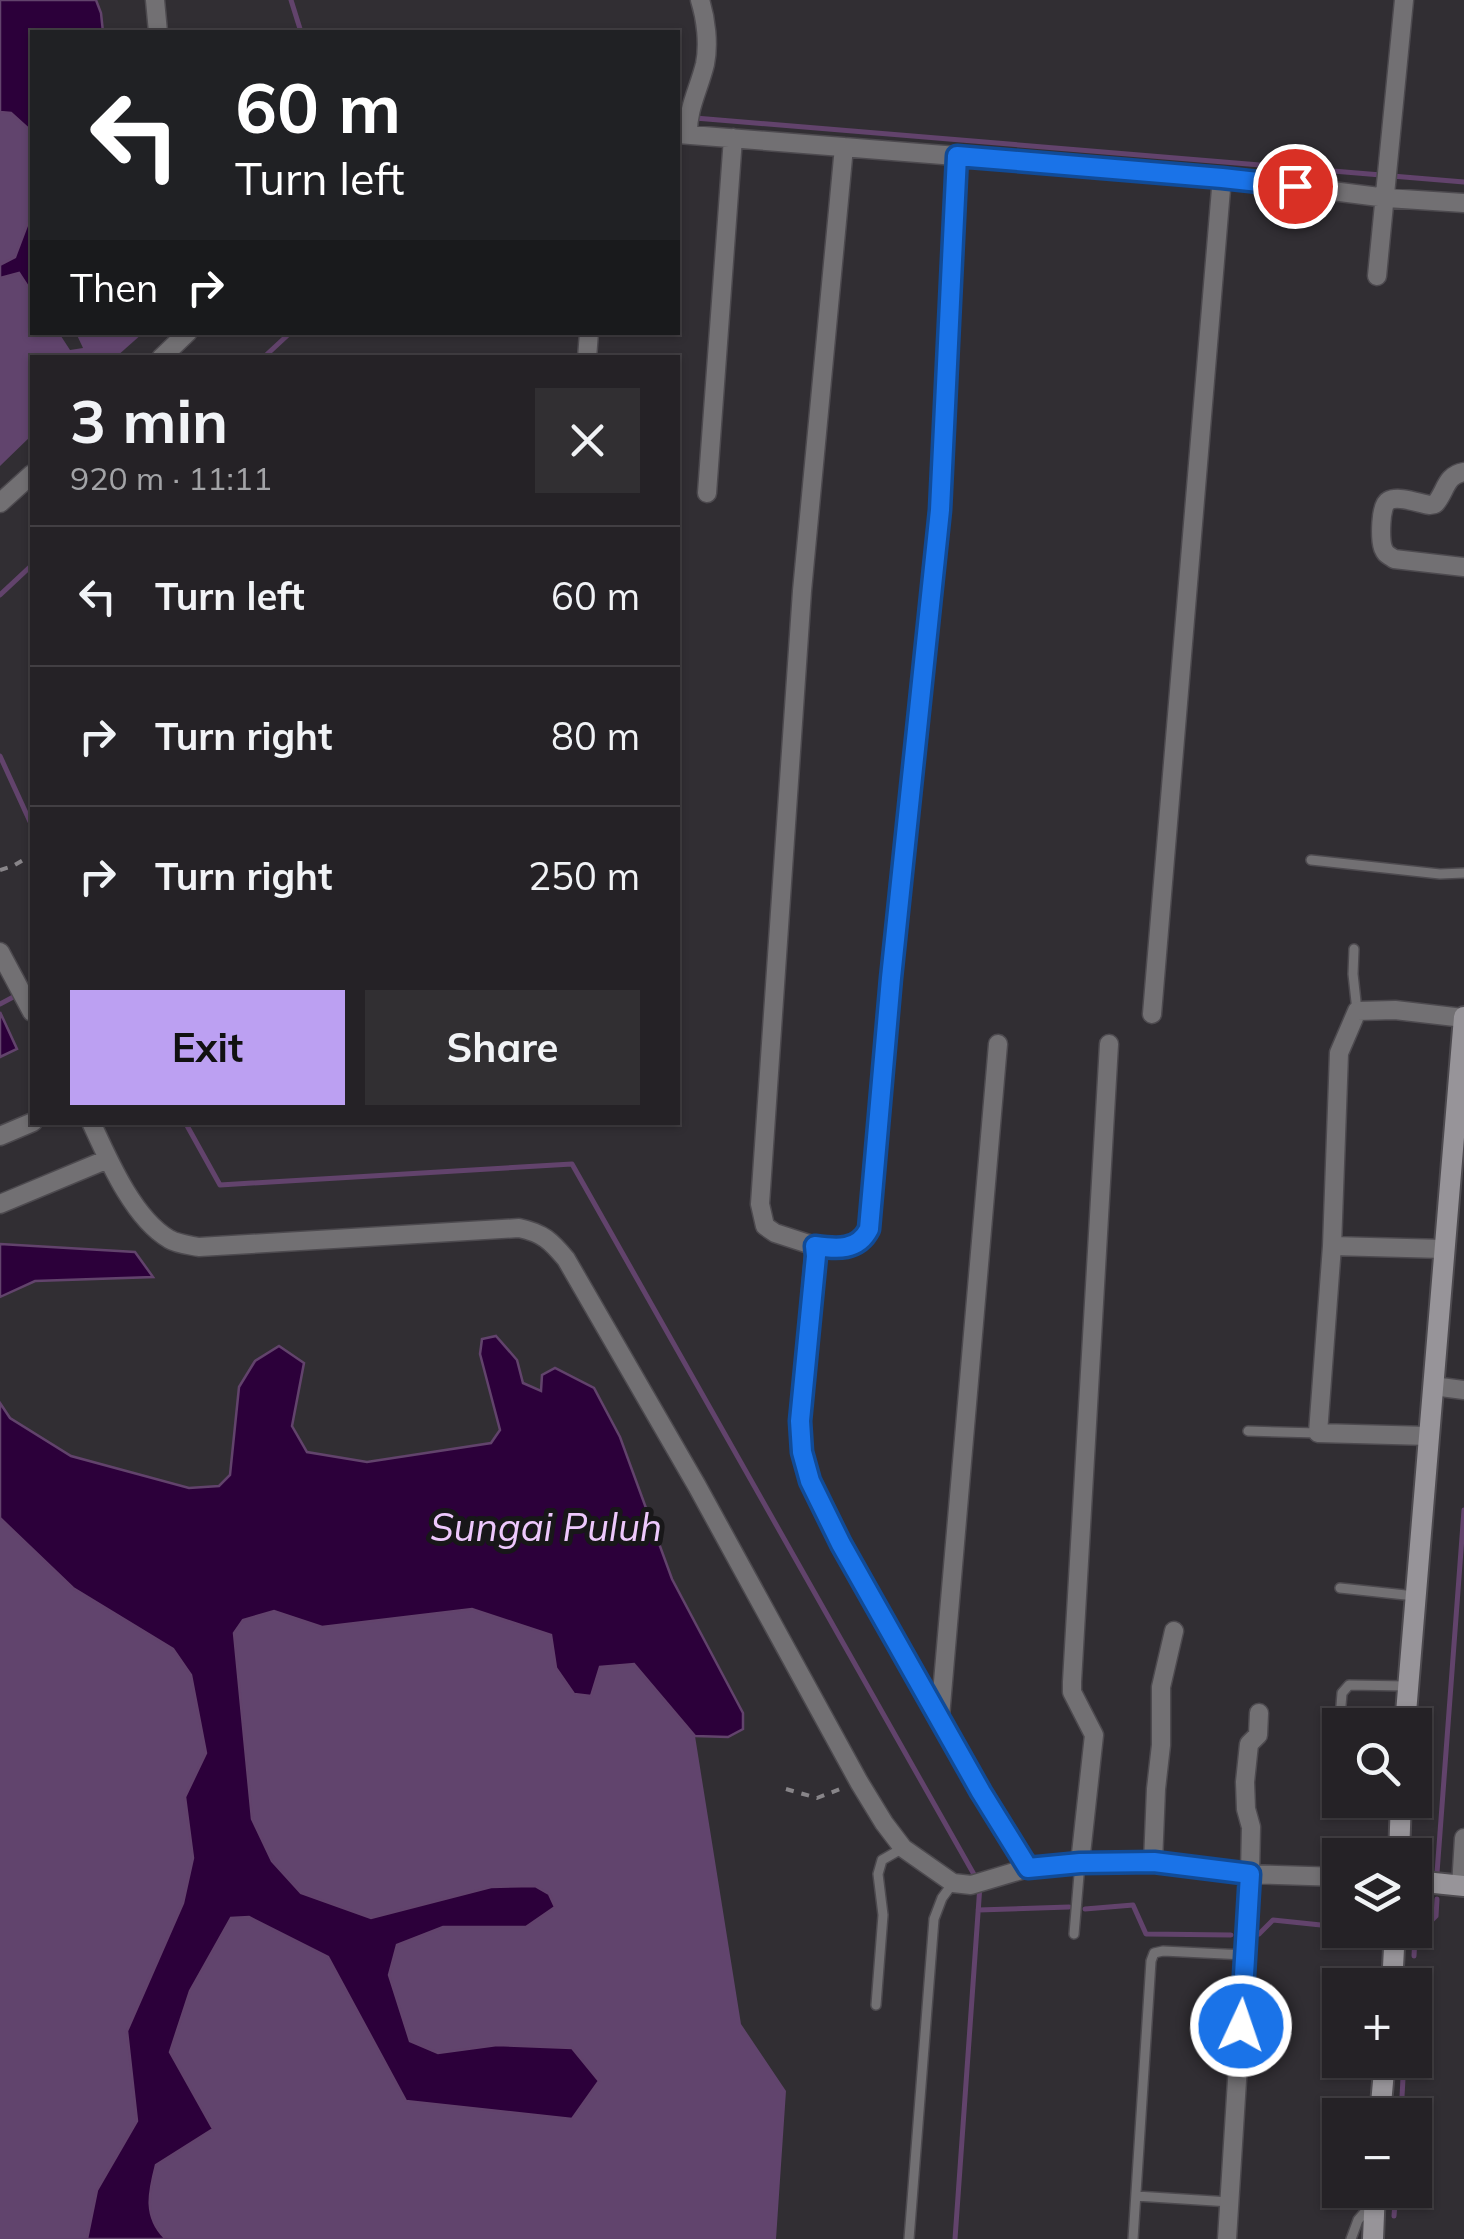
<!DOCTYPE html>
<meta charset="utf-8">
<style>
:root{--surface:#252226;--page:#312f32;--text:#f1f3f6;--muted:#a3a4a7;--line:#423f43;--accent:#bca0f2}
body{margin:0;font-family:Mulish,sans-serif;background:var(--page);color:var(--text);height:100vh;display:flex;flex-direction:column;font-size:38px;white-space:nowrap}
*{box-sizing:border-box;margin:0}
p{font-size:32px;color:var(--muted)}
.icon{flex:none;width:55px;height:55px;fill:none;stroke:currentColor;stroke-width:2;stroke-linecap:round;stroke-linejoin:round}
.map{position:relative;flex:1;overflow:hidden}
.drawer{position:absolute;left:30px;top:355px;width:650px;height:770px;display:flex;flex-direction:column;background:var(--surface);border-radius:0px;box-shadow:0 2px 8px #0004,0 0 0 2px var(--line)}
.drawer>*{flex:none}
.guide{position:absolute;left:30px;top:30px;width:650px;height:305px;border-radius:0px;box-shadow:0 2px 8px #0004,0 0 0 2px var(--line);background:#202124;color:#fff;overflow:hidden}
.tools{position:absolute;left:1322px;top:1708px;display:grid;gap:20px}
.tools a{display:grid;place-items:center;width:110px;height:110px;border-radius:0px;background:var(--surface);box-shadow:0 2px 8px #0004,0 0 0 2px var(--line);font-size:50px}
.pin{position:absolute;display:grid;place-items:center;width:85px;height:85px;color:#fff;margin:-42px;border:5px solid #fff;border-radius:50%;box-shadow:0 2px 10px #0007}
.me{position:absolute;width:110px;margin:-55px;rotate:3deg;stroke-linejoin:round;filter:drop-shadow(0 0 8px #0008)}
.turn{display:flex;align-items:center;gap:35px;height:210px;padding:0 40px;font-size:45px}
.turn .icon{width:130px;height:130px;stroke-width:2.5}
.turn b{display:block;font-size:70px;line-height:85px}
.then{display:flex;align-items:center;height:95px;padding:0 40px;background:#0003;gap:20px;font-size:38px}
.round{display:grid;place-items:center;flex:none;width:105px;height:105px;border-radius:0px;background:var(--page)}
.overview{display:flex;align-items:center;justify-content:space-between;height:170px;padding:0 40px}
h1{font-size:60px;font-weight:700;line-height:75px}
.action{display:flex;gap:20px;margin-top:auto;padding:20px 40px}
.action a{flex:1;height:115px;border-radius:0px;background:var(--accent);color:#111;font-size:40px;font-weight:700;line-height:115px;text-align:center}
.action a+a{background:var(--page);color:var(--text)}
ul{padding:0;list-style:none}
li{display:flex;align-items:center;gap:30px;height:140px;padding:0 40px;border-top:2px solid var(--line)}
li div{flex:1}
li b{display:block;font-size:38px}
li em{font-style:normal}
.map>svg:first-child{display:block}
.green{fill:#61446d}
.water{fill:#2c003a;stroke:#62436c;stroke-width:2.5}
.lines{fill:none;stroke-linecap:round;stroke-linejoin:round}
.stream{stroke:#62436c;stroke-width:5}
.lane-casing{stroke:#4d4a4f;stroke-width:12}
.street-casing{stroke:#4d4a4f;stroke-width:21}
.secondary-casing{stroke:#4d4a4f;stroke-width:24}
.path{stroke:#888589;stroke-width:4;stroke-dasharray:8 8;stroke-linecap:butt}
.lane{stroke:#727073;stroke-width:9}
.street{stroke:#727073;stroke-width:18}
.secondary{stroke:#979499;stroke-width:20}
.route-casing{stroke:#114b97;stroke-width:25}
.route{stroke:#1a73e8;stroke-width:18}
.labels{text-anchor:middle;stroke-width:10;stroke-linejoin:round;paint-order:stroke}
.water-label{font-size:38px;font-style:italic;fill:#eec8fd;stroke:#181719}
</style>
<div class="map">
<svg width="1464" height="2239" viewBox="0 0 1464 2239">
<rect width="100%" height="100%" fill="#312e33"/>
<path class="green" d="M 0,112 L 11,113 L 32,132 L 32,212 L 15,257 L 0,265 Z
M 19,273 L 32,293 L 32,332 L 59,333 L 70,350 L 83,348 L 76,333 L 143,333 L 116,357 L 32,358 L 32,435 L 0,466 L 0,278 Z
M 0,1518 L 73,1588 L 173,1649 L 191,1675 L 206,1753 L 185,1797 L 193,1858 L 183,1903 L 127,2031 L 137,2121 L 97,2190 L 87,2239 L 0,2239 Z
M 472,1609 L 552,1635 L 556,1668 L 634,1664 L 695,1736 L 741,2024 L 786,2091 L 776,2239 L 166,2239 C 143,2217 149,2192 156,2165 L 213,2129 L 170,2053 L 190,1991 L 231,1918 L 249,1917 L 328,1957 L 406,2101 L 497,2045 L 438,2053 L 410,2041 L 389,1975 L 397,1945 L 443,1927 L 526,1927 L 554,1907 L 549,1894 L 491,1887 L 371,1918 L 301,1893 L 272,1861 L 252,1819 L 234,1633 L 242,1620 L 274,1610 L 322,1627 Z"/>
<path class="water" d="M 0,0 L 96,0 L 101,13 L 103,32 L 32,32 L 32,132 L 11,113 L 0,112 Z
M 32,212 L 32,293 L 19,273 L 0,278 L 0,265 L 15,257 Z
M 0,1012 L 17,1049 L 0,1057 Z
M 0,1244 L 135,1252 L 153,1277 L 35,1281 L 0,1297 Z
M 496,1336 L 517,1360 L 523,1383 L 541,1391 L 542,1375 L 555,1368 L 594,1388 L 620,1437 L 672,1579 L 743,1713 L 743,1729 L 728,1737 L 695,1736 L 634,1664 L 600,1667 L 591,1696 L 574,1694 L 556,1668 L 551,1635 L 472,1609 L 322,1627 L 274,1611 L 243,1620 L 234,1633 L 252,1819 L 272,1861 L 301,1893 L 371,1918 L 491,1887 L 535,1886 L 549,1894 L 555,1907 L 526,1927 L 443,1927 L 397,1945 L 389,1975 L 410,2041 L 438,2053 L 497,2045 L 572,2048 L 599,2081 L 572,2119 L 406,2101 L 328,1957 L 249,1917 L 231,1918 L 190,1991 L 170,2052 L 213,2129 L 156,2165 C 149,2192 143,2217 166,2239 L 87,2239 L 97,2190 L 137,2121 L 127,2031 L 183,1903 L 193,1858 L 185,1797 L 206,1753 L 191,1675 L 173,1649 L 73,1588 L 0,1518 L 0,1403 L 10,1418 L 71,1456 L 189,1488 L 219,1486 L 230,1475 L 239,1387 L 255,1361 L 279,1346 L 304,1363 L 292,1426 L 307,1452 L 367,1462 L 491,1443 L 500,1430 L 480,1354 L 482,1339 Z"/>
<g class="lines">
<path class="stream" d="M 291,0 L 301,32
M 695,118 L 1381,175
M 1392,176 L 1464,182
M 263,358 L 291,332
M 0,595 L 32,565
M 0,756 L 32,826
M 0,1004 L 32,987
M 185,1122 L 220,1185 L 572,1164 L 980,1885 L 955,2239
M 1437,1873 L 1464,1510
M 1085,1909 L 1133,1905 L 1146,1934 L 1231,1935
M 978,1910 L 1069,1907
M 1367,1930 L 1381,1932
M 1254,1935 L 1259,1934 L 1273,1920 L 1340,1927
M 1414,1956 L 1415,1937 L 1436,1916 L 1437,1899
M 1411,1985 L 1412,1978
M 1401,2115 L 1404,2060
M 1394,2216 L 1396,2190"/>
<defs>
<path id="lane" d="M 1311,860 L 1440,874 L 1464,873
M 1354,949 L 1353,974 L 1357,1011
M 1248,1431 L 1318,1433
M 1340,1588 L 1415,1596
M 1340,1760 L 1337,1755 L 1342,1693 L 1349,1685 L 1407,1686
M 1074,1934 L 1080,1863
M 876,2005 L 883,1915 L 878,1874 L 882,1860 L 903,1848
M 1136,2196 L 1230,2202
M 909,2239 L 934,1919 L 942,1898 L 953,1883
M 1133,2239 L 1151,1961 L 1154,1953 L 1163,1951 L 1245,1955
M 1351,2239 L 1358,2220 L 1370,2206"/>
<path id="street" d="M 155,0 L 158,32
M 678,134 L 1222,177 L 1387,198 L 1464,203
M 688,135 C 687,109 699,89 705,64 C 709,44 706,19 700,0
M 957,156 L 940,510 L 891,978 L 869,1229 C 858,1251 837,1249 815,1246 L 800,1421 L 802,1452 L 810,1481 L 841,1545 L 981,1792 L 1028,1868
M 1377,276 L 1404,0
M 161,358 L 188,332
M 587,358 L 589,332
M 1464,472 C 1445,475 1446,492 1435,504 L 1429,505 C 1418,503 1398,495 1388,501 C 1380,505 1380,539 1383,548 C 1386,555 1387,554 1394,559 L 1464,567
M 707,493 L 733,138
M 0,503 L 32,474
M 0,952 L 32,1012
M 1152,1014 L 1222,177
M 91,1122 C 108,1159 133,1218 169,1239 C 177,1244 189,1245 199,1247 L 519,1228 C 543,1233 551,1241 566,1259 L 697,1486 L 859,1782 L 884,1823 L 903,1848 L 953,1883 L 971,1885 L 1028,1868 L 1080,1863 L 1153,1862 L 1250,1874 L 1340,1877
M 0,1136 L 33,1122
M 0,1204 L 108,1159
M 815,1246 L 775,1233 L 765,1226 L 760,1204 L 802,591 L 844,147
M 1332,1246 L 1318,1433 L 1429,1436
M 1444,1249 L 1332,1246 L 1339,1053 L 1357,1011 L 1395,1010 L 1464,1018
M 1433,1386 L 1464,1390
M 940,1717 L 998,1044
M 1153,1862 L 1156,1789 L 1161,1745 L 1161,1687 L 1174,1631
M 1080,1863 L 1094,1735 L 1072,1692 L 1072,1682 L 1109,1044
M 1461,1886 L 1464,1838
M 1227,2239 L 1250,1874 L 1251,1827 L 1246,1809 L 1245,1782 L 1249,1744 L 1258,1735 L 1259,1713"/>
<path id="secondary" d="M 1405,1725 L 1464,1017
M 1399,1855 L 1401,1800
M 1415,1881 L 1464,1886
M 1392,1985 L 1395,1930
M 1380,2115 L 1385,2060
M 1373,2239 L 1375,2190"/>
</defs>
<use href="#lane" class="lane-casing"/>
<use href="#street" class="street-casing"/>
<use href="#secondary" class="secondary-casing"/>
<path class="path" d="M 0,870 L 13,866 L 32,855
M 786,1789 L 817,1798 L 843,1788"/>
<use href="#lane" class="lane"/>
<use href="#street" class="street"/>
<use href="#secondary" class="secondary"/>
</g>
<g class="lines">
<defs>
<path id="route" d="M 1241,2026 L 1250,1874 L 1154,1862 L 1080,1863 L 1028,1868 L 981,1792 L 841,1544 L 810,1481 L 802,1452 L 800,1421 L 816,1256 L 815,1246 C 837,1249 858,1251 869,1229 L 891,978 L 940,510 L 957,156 L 1222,178 L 1295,186"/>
</defs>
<use href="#route" class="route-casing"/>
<use href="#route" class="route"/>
</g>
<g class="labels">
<g class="water-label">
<text x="546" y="1541">Sungai Puluh</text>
</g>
</g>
</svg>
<div class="tools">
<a><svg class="icon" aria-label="search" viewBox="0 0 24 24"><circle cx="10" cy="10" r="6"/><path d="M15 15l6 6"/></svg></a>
<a><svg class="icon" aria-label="layers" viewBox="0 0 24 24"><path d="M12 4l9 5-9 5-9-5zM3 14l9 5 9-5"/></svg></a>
<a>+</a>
<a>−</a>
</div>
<div class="pin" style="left:1295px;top:186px;background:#d93025"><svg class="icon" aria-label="arrive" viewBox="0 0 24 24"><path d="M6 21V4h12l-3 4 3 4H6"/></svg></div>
<svg class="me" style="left:1241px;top:2026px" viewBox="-20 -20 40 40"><circle r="17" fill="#1a73e8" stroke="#fff" stroke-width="3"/><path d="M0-11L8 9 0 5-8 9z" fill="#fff"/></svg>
<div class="guide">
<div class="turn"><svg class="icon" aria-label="left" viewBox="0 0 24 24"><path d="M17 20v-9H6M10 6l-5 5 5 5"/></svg><div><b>60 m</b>Turn left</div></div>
<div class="then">Then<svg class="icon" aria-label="right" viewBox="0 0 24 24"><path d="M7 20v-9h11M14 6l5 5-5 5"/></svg></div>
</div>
<section class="drawer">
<div class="overview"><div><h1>3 min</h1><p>920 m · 11:11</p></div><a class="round"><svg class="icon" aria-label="close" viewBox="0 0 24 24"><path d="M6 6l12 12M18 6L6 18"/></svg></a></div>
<ul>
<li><svg class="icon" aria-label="left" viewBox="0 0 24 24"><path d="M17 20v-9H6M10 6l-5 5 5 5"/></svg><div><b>Turn left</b></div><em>60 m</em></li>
<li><svg class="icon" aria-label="right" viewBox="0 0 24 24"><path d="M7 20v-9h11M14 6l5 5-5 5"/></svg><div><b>Turn right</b></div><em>80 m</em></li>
<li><svg class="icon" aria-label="right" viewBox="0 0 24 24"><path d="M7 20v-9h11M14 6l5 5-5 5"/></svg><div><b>Turn right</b></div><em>250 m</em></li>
</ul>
<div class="action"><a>Exit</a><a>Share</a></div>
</section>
</div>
